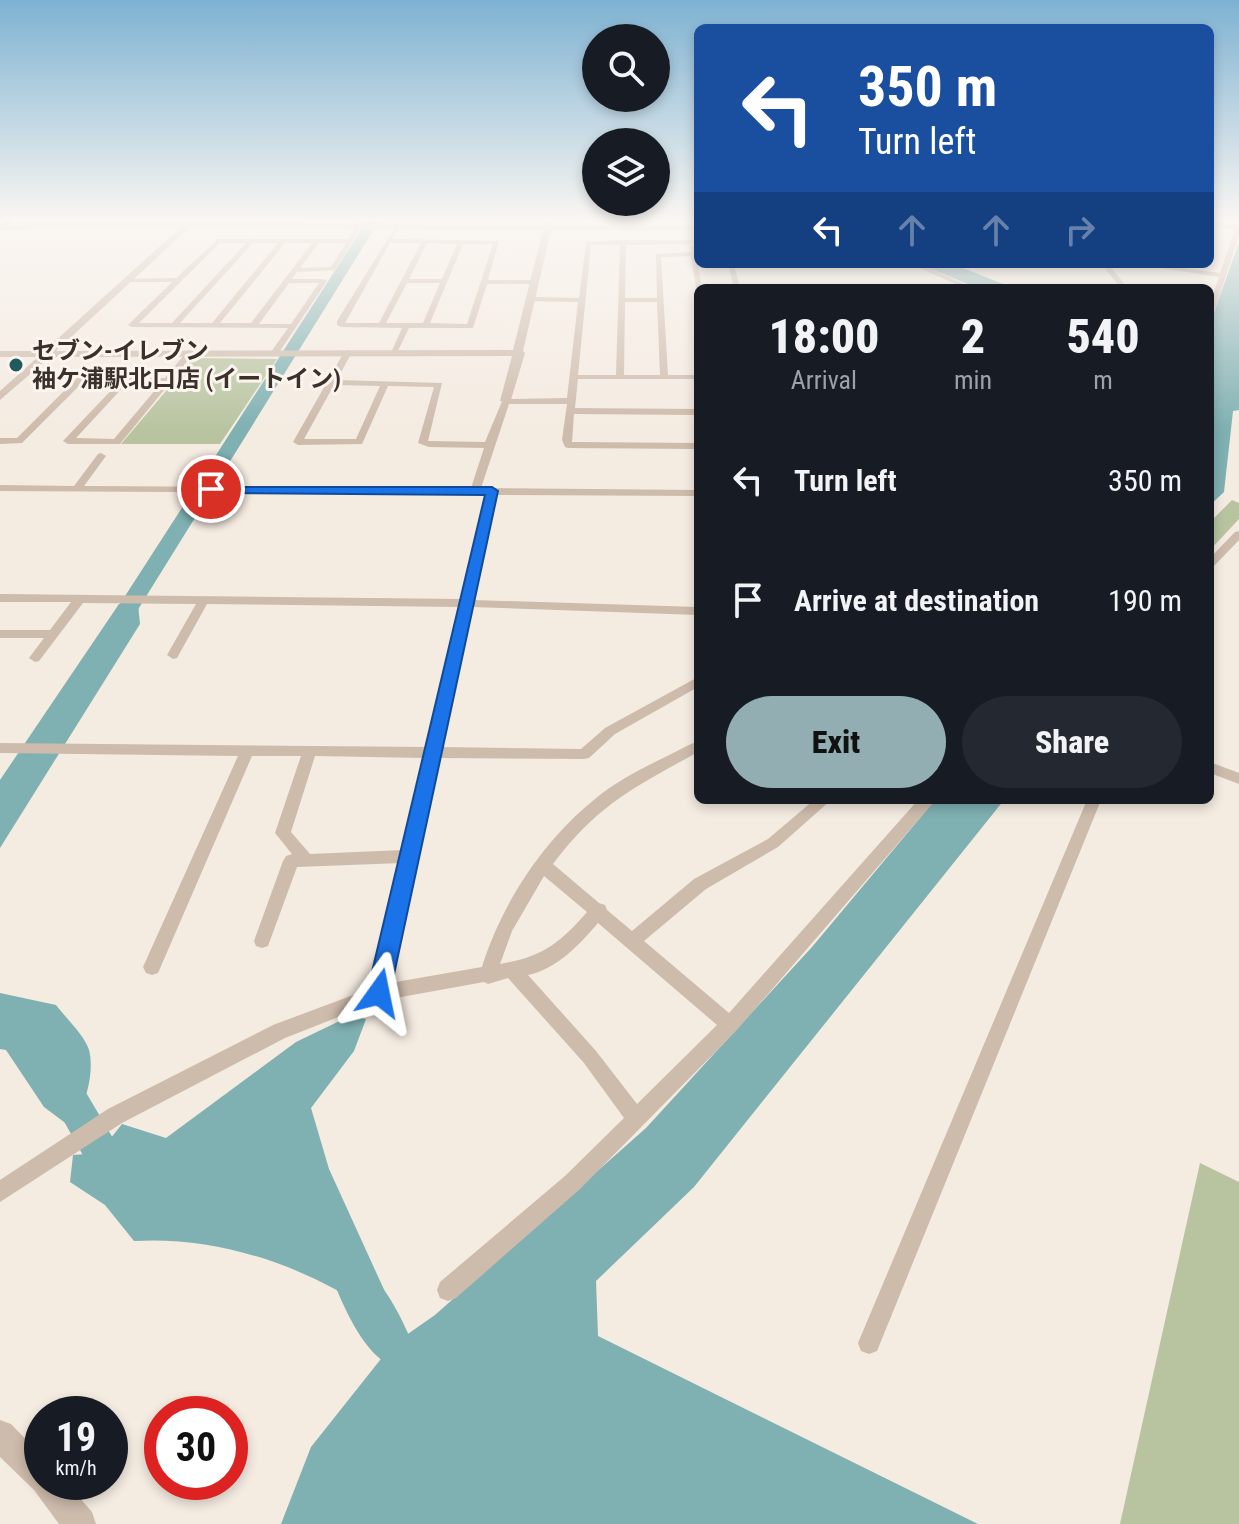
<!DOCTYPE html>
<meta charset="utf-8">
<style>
:root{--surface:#171b24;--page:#242831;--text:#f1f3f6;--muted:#9ea1a6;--accent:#92aeb2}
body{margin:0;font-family:"Roboto Condensed","Noto Sans JP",sans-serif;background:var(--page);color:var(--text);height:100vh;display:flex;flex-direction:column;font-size:30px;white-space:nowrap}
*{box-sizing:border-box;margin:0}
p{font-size:26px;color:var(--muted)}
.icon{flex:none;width:44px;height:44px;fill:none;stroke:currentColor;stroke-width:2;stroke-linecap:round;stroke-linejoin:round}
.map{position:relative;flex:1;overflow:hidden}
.side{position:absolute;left:694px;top:284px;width:520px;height:520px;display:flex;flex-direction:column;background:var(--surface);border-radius:12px;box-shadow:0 4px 12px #0003}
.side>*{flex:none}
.top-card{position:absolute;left:694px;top:24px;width:520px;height:244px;border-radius:12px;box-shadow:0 4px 12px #0003;background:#1a4fa0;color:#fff;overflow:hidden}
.tools{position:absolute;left:582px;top:24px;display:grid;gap:16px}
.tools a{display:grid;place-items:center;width:88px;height:88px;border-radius:50%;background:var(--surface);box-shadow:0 4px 12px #0003;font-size:40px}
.speed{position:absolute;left:24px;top:1396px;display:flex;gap:16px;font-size:40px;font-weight:700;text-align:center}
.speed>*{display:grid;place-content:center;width:104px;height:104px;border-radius:50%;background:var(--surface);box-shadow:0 4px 12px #0003;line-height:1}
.speed small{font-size:20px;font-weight:400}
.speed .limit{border:12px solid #d22;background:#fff;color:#111}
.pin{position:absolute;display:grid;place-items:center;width:68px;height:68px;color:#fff;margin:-34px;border:4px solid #fff;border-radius:50%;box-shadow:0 2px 8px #0007}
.me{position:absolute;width:88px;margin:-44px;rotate:12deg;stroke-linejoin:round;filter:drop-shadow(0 0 6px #0008)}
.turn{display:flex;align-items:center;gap:28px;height:168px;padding:0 32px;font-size:36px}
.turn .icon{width:104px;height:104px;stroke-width:2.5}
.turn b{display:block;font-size:56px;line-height:68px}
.lanes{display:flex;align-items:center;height:76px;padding:0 32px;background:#0003;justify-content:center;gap:40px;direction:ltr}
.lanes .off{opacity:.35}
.eta{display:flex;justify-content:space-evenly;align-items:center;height:136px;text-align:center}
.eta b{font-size:48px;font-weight:800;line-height:56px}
.primary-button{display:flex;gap:16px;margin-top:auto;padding:16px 32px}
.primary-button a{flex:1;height:92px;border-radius:48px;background:var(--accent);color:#111;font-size:32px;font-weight:800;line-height:92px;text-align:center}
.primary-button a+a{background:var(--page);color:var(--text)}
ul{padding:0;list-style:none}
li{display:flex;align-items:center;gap:24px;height:120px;padding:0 32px}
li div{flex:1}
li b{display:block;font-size:30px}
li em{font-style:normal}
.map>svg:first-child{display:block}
.green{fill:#b8c4a0}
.water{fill:#7fb0b2}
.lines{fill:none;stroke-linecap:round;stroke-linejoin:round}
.river{fill:#7fb0b2;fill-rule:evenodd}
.tertiary-tunnel{stroke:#cfc6bd;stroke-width:9;stroke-dasharray:9 4;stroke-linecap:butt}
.minor{fill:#cdbbac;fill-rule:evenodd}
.tertiary{fill:#cdbbac;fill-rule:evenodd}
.rail-casing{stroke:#3b302b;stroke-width:3}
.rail{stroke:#fbf5ee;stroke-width:2;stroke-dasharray:6;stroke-linecap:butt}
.route{fill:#1a73e8;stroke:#114b97;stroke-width:2}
.poi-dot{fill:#1f5a5e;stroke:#fbf5ee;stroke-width:3}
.labels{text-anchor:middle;stroke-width:6;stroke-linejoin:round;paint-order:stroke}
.far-poi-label{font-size:24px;font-weight:bold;fill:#3b302b;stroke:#fbf5ee;text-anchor:start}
</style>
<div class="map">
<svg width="1239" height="1524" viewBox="0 0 1239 1524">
<rect width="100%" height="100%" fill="#f4ebe1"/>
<path class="green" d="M 194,358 L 277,359 L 220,444 L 121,444 Z
M 1232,500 L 1239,503 L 1239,519 L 1210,550 L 1210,522 Z
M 1200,1163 L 1239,1182 L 1239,1524 L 1120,1524 Z"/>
<path class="water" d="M 1239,242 L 1239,410 L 1233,411 L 1224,492 L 1210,505 L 1210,324 Z
M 920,264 L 953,264 L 1013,288 L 977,288 Z
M 119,604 L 138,604 L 140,624 L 0,848 L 0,780 Z
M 935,800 L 1004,800 L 694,1187 L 596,1281 L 598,1336 L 978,1524 L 281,1524 L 311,1447 L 392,1345 L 435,1315 L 646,1128 L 812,947 Z
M 0,993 L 56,1005 C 65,1017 85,1036 89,1050 C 95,1072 85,1113 68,1125 L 44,1107 L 6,1050 L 0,1049 Z
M 352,1015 L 366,1019 L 354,1051 L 311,1108 L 329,1169 L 386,1294 L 372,1312 C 304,1265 217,1236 134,1241 L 105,1205 L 70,1182 L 73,1155 L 99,1153 L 122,1124 L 166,1138 L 296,1042 Z"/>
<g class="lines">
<path class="river" d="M 369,218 L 381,218 L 129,624 L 126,629 L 110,629 L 107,624 Z
M 63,1069 L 75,1074 L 130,1167 L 136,1180 L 130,1193 L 117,1199 L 104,1193 L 51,1098 L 46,1086 L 51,1074 Z
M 354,1263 C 381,1274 402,1318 413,1345 L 407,1360 L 392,1366 C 365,1355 345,1310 334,1283 L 340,1269 Z"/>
<path class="tertiary-tunnel" d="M 0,225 L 22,225"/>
<path class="minor" d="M 21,218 L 28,218 L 16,227 L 118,223 L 121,225 L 7,230 L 7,228 Z
M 397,224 L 400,226 L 392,239 L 499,241 L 488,280 L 535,280 L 538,282 L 535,284 L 487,284 L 473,328 L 409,328 L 396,355 L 390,355 L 402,328 L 341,327 L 337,325 L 337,321 ZM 390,243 L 421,243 L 379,323 L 345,323 ZM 427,243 L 457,244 L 442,279 L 409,279 ZM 463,244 L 493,244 L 467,324 L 430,323 ZM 407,283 L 440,283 L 423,323 L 386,323 Z
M 1239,224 L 1239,235 L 1213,316 L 1210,316 L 1210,303 L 1219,277 L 1134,264 L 1153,264 L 1220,273 L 1236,226 Z
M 357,225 L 362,226 L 335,270 L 297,272 L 292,279 L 324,279 L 327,281 L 278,354 L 271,352 L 288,328 L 132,327 L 128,325 L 172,282 L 128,282 L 126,279 L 176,278 L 218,239 L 348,239 ZM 220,243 L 246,243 L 172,323 L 139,323 ZM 253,243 L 278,243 L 212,323 L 180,323 ZM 285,243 L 312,243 L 251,323 L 220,323 ZM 319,243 L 346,243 L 331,267 L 300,268 ZM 289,283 L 319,283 L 291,324 L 259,324 Z
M 623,240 L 698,240 L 698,244 L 626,245 L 625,298 L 657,298 L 656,254 L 691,252 L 690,246 L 695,245 L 702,288 L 698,290 L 696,288 L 691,256 L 661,257 L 668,375 L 698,375 L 698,379 L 578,379 L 575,408 L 698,409 L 698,415 L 574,414 L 572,442 L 698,443 L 698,449 L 568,448 L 565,447 L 562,440 L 567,404 L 509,404 L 481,488 L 698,490 L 698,496 L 496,495 L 473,600 L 698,607 L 698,615 L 472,607 L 441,747 L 581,749 L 605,728 L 698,677 L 698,687 L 615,734 L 589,758 L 584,759 L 439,758 L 390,983 L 482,967 C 502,903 543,841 595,799 C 614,783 637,771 659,760 C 672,754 685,746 698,741 L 698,752 C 635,787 598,804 553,864 L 599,903 L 605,905 L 607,910 L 632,931 L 694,879 L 768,839 L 814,800 L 831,800 L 778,847 L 706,889 L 644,941 L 729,1013 L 918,800 L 934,800 L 932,804 L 736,1031 L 579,1190 L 456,1298 L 448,1301 L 440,1298 L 437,1290 L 440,1282 L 565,1176 L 624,1118 L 584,1063 L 508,978 L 488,984 L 484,982 L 379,1001 L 285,1038 L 122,1123 L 0,1202 L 0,1180 L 108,1109 L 273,1025 L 372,988 L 401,863 L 297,867 L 268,946 L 262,948 L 256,946 L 254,941 L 283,861 L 286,856 L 292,854 L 275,833 L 301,756 L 252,756 L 158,973 L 152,975 L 146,973 L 143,967 L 238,756 L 0,753 L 0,743 L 427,747 L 460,607 L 207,604 L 177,658 L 173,659 L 167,655 L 196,604 L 83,603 L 39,661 L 35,662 L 29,658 L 44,638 L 0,638 L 0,630 L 50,630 L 71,602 L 0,602 L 0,594 L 462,599 L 486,494 L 0,491 L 0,485 L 74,486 L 98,454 L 101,453 L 106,456 L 84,486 L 471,488 L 484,448 L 429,447 L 418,443 L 434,387 L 388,386 L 362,444 L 298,445 L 293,442 L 344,352 L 348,350 L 352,352 L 337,380 L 442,383 L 428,441 L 485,442 L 503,399 L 567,398 L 578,302 L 531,301 L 527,299 L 531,297 L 579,298 L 586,242 ZM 591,245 L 620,245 L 616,375 L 578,375 ZM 625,302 L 657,302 L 660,375 L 624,375 ZM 334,385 L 380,386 L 356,439 L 304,439 ZM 315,756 L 425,758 L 404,850 L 310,854 L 291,832 ZM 544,876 L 587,912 C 559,944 542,957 500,964 L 512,931 ZM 598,923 L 717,1025 L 637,1104 L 596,1051 L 528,975 C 557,969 580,944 598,923 Z
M 728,264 L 734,264 L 740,288 L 734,288 Z
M 911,264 L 920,264 L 973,288 L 964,288 Z
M 1101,264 L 1108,264 L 1128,288 L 1121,288 Z
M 188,350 L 195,352 L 120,444 L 68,444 L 63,441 L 118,383 L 82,383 L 22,443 L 0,444 L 0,438 L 17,438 L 77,378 L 165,378 ZM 127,383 L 161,383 L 114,439 L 76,438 Z
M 1239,531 L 1239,540 L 1214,566 L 1210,567 L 1210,558 L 1235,532 Z
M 1210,762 L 1239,773 L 1239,784 L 1210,773 Z
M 1087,800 L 1101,800 L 877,1351 L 869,1354 L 861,1351 L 858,1343 Z"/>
<path class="tertiary" d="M 546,218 L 554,218 L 552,225 L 698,226 L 698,230 L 551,230 L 523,351 L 525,353 L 510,403 L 500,401 L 512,356 L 50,357 L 0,400 L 0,391 L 38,357 L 0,357 L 0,351 L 44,351 L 180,228 L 22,227 L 19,223 L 185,223 L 190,221 L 194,223 L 544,225 ZM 189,228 L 543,230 L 513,350 L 56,351 Z
M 1210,222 L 1239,226 L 1239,230 L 1210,226 Z
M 0,1420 L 11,1424 L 42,1456 L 42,1482 L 66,1482 L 92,1512 L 96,1524 L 59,1524 L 34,1490 L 0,1457 Z"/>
<defs>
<path id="rail" d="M 0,228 L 15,218"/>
</defs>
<use href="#rail" class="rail-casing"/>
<use href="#rail" class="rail"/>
</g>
<linearGradient id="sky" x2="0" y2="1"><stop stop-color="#7eb2d2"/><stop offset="0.51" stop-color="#faf6f2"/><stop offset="1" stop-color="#faf6f2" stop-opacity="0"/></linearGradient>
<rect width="1239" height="431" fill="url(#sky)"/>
<path class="route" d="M 207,487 L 492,487 L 498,491 L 390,993 L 387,1001 L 379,1004 L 371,1001 L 367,993 L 485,495 L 211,493 L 205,489 Z"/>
<circle class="poi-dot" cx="16" cy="365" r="8"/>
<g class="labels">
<g class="far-poi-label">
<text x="32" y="359">セブン-イレブン<tspan x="32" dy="28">袖ケ浦駅北口店 (イートイン)</tspan></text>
</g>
</g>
</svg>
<div class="tools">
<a><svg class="icon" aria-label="search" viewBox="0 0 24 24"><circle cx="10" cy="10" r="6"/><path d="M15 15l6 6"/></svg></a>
<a><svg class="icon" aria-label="layers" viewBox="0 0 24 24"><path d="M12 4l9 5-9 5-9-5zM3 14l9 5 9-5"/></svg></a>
</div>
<div class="speed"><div>19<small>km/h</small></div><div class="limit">30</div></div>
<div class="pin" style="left:211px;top:489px;background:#d93025"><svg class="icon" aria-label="arrive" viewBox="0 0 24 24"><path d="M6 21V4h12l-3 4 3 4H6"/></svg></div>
<svg class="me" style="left:379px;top:993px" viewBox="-20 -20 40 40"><path d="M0-17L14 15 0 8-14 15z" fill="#1a73e8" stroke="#fff" stroke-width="4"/></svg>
<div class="top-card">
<div class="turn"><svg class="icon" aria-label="left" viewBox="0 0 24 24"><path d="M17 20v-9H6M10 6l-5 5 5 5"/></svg><div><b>350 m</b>Turn left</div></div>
<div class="lanes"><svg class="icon" aria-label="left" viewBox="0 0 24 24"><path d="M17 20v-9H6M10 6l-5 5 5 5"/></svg><svg class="icon off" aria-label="ahead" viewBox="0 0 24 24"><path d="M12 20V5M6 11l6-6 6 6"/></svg><svg class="icon off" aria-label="ahead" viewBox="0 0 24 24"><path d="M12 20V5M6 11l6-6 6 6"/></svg><svg class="icon off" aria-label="right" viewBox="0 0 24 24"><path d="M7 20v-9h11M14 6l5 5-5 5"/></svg></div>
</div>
<section class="side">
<div class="eta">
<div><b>18:00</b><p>Arrival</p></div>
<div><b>2</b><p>min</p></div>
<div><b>540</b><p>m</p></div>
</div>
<ul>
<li><svg class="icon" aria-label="left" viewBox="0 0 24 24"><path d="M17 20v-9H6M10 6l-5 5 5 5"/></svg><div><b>Turn left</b></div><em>350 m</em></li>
<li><svg class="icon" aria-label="arrive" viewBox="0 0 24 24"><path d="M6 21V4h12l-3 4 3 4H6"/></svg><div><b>Arrive at destination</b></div><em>190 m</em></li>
</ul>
<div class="primary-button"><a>Exit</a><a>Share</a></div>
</section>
</div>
